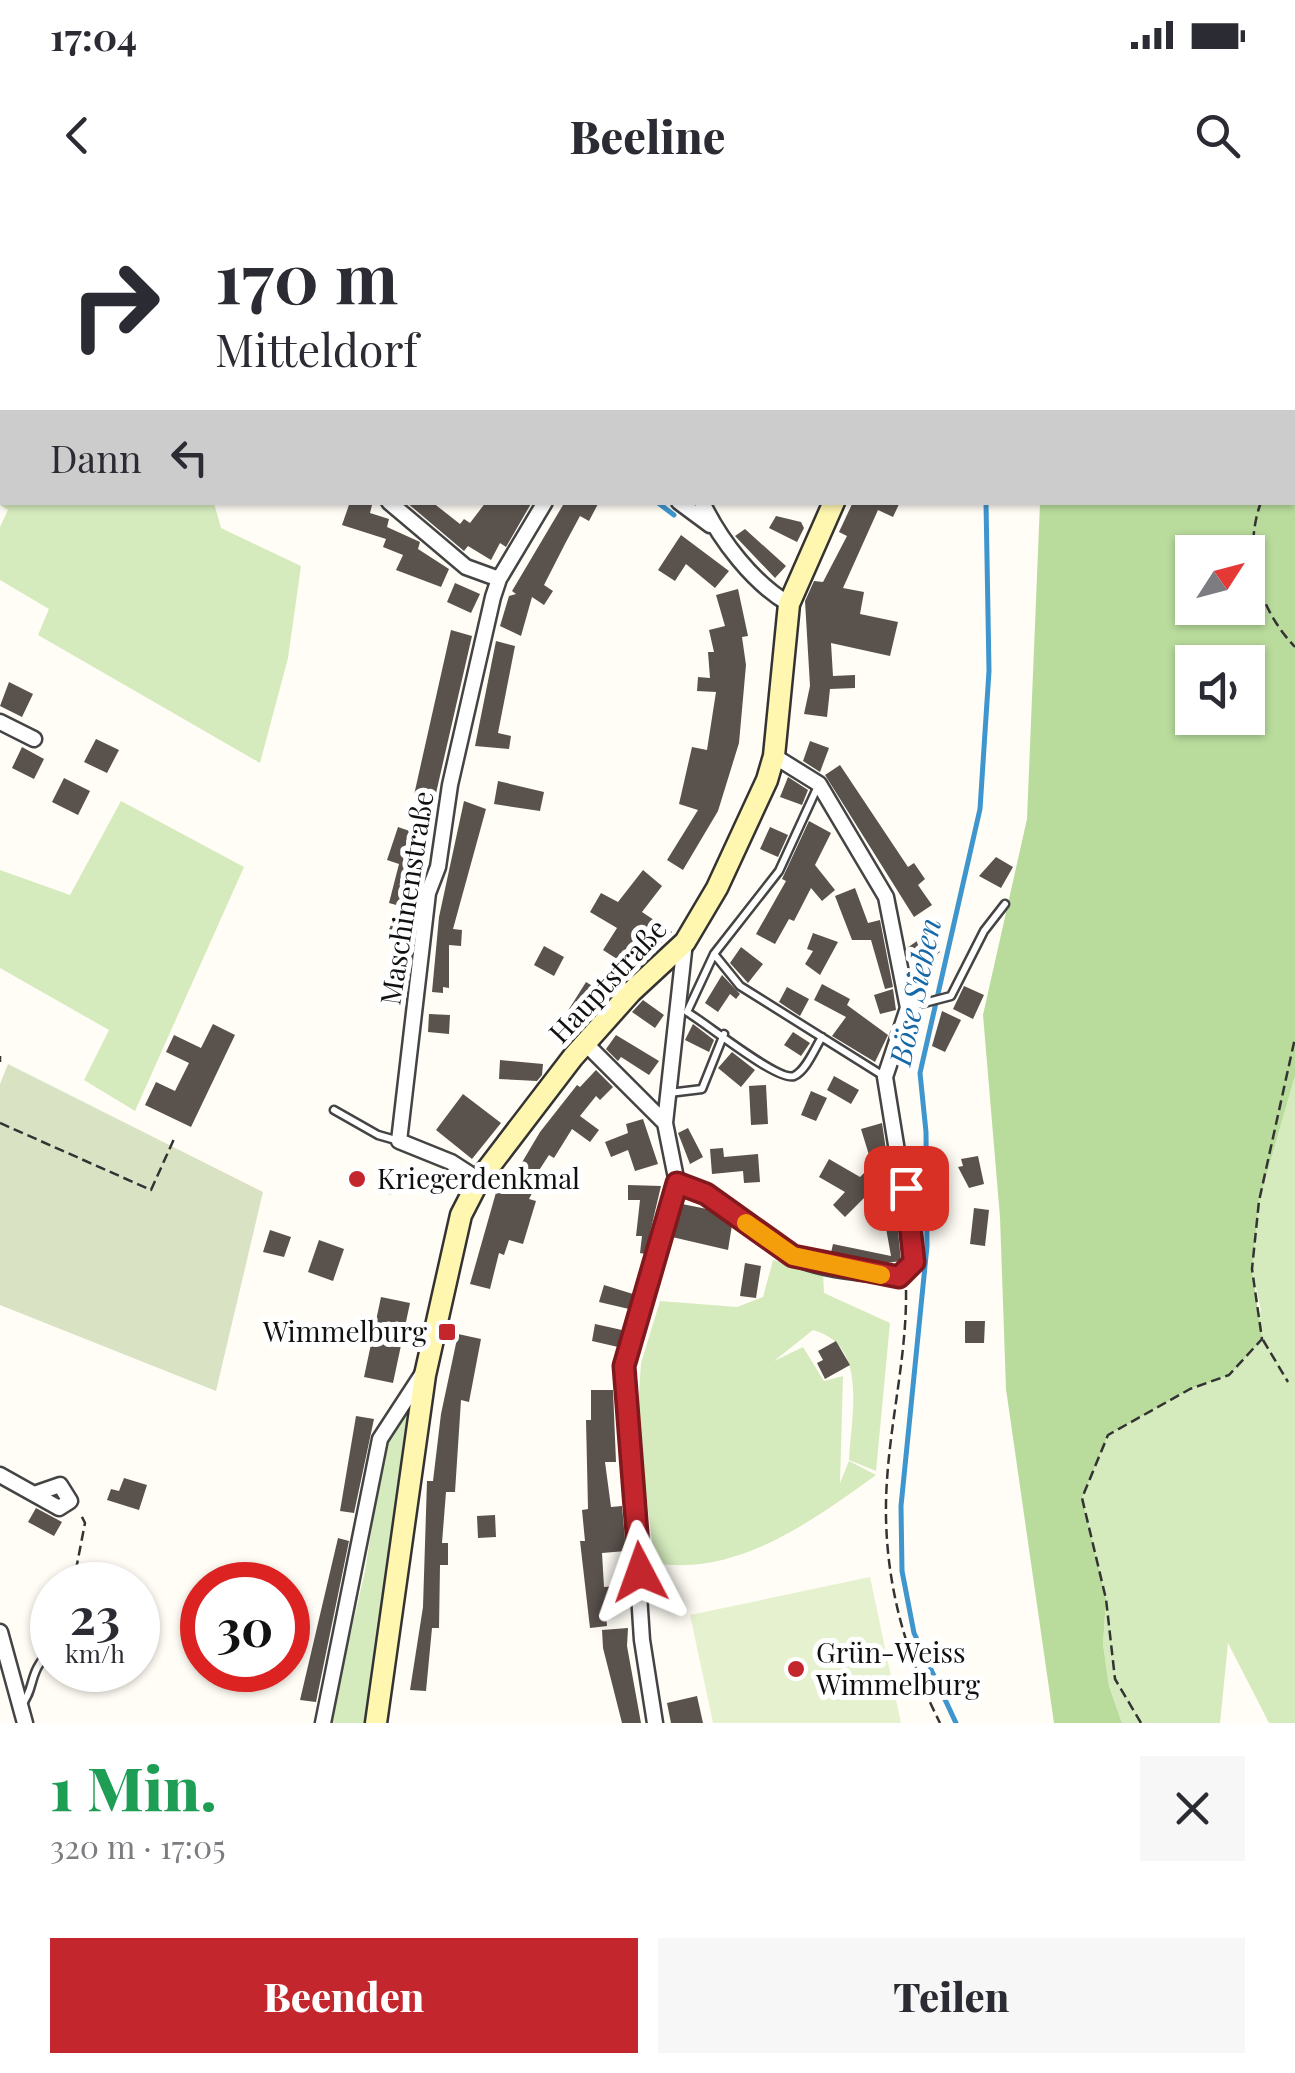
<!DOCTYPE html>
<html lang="de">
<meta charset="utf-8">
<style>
:root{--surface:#fff;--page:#f7f7f7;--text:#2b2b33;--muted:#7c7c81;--accent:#c4262e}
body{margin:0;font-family:"Playfair Display",serif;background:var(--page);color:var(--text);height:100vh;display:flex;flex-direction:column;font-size:38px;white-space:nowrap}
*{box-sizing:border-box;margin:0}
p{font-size:32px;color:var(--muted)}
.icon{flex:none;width:55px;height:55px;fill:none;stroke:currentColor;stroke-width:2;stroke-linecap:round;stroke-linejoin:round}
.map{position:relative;height:1523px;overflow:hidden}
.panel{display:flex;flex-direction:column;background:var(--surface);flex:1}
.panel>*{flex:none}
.top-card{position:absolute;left:0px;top:0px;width:1295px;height:305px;box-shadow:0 2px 8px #0004;background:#fff;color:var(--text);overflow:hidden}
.needle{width:65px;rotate:54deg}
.tools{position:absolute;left:1175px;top:335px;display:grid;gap:20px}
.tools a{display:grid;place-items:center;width:90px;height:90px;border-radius:0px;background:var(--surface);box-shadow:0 2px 8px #0004;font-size:50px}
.speed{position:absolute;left:30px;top:1362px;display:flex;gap:20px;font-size:50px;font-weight:700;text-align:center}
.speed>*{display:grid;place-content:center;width:130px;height:130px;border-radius:50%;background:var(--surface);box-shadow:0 2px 8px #0004;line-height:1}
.speed small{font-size:25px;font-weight:400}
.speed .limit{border:15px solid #d22;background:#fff;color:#111}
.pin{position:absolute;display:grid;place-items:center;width:85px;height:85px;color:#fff;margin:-42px;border-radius:20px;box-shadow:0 5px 15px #0006}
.me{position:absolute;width:110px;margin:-55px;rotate:356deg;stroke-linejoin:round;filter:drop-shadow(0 0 8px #0008)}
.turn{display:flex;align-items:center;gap:35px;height:210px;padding:0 50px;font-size:45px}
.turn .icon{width:130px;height:130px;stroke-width:2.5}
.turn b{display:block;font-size:70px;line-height:85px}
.then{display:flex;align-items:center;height:95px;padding:0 50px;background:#0003;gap:20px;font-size:38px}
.round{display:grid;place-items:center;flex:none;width:105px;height:105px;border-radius:0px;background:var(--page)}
.head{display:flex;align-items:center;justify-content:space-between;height:170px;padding:0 50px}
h1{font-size:60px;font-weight:800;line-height:75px;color:#1e9e55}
.primary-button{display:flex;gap:20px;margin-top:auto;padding:20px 50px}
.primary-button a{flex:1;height:115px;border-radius:0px;background:var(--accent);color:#fff;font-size:40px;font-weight:800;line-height:115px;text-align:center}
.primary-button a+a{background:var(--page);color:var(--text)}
.status{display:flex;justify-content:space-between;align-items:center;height:70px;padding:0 50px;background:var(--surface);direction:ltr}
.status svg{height:28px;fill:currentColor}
header{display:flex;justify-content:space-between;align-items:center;height:130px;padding:0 50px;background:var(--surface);font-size:45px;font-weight:800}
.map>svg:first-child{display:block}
.green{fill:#d5ebbd}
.forest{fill:#b9dc9c;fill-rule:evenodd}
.cemetery{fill:#d9e3c4}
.pitch{fill:#e6f2cf}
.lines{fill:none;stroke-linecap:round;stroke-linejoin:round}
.stream{stroke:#3f96cf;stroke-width:5}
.building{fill:#5a524d}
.service-casing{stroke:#444;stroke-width:11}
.minor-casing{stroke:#444;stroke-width:19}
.secondary-casing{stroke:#333;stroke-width:25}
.path{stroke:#333;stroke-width:2.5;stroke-dasharray:10 5;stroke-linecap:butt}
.service{stroke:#fff;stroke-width:6}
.minor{stroke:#fff;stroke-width:14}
.secondary{stroke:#fff6b0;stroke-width:20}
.route-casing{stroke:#7f191e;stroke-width:25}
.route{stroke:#c4262e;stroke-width:18}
.slow{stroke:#f59e0b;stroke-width:18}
.poi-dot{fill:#c4262e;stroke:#fff;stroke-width:4}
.labels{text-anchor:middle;stroke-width:10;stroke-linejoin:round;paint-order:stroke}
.street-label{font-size:28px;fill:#111;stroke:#fff}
.poi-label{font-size:28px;fill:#111;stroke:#fff;text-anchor:start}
.water-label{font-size:30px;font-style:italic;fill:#1768a6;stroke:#fff}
</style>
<div class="status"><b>17:04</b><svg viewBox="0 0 49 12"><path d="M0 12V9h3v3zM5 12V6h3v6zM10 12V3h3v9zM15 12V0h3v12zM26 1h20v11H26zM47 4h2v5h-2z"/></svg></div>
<header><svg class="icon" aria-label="back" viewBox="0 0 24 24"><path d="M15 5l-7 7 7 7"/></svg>Beeline<svg class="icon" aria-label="search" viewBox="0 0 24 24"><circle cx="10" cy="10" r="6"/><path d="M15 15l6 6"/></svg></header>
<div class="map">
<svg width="1295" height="1523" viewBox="0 0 1295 1523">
<rect width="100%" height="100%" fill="#fffdf5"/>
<path class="green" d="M 0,151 L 2,302 L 214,303 L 221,328 L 301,366 L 288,458 L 260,563 L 38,435 L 49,409 L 0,380 L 0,327 L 8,310 L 0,305 Z
M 121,601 L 244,667 L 135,911 L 84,880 L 109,830 L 0,768 L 0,670 L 70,695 Z
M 1295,876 L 1295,1523 L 1269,1523 L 1228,1443 L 1220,1523 L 1122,1523 L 1109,1486 L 1103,1444 L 1106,1399 L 1082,1298 L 1108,1235 L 1190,1189 L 1229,1175 L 1261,1111 L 1252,1069 L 1259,1001 Z
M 773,1060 L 823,1073 L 824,1093 L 890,1123 L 876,1271 L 849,1260 C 851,1215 869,1145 813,1130 L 774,1161 L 803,1147 L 824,1181 L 843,1176 L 840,1283 L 849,1261 L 876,1275 C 812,1321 737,1377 655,1363 L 637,1225 L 641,1163 L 660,1101 L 737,1107 L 763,1097 Z
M 414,1200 L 364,1523 L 330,1523 L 365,1371 L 386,1238 Z"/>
<path class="forest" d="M 1056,0 L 1295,0 L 1295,876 L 1259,1001 L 1252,1069 L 1262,1139 L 1229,1175 L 1190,1189 L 1108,1235 L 1082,1298 L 1106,1399 L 1103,1444 L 1109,1486 L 1122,1523 L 1054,1523 L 1006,1189 L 1000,1017 L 983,815 L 1027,619 L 1040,303 L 1292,302 L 1292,2 ZM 1192,352 L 1248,352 L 1248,408 L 1192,408 ZM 1192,462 L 1248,462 L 1248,518 L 1192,518 Z"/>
<path class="cemetery" d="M 8,864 L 263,992 L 216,1191 L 0,1105 L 0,884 Z"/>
<path class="pitch" d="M 870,1377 L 901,1523 L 713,1523 L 690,1415 Z"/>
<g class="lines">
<path class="stream" d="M 933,0 L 935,2
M 657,302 L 674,315
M 956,1523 L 914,1433 L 902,1371 L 901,1306 L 927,1046 L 926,932 L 920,873 L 980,609 L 989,471 L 986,302"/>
</g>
<path class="building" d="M 350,302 L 372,305 L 370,313 L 389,319 L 387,327 L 420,342 L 418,349 L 449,369 L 441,387 L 396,370 L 403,355 L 383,347 L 386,339 L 342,325 Z
M 406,302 L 432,302 L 460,324 L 464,319 L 470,323 L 486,302 L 532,302 L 506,347 L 500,343 L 491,360 L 468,346 L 464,351 Z
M 558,302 L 599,302 L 589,321 L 580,316 L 566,342 L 544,385 L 553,391 L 544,405 L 532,397 L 521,436 L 500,426 L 509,396 L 516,394 L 512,391 L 563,305 Z
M 853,302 L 900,302 L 893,317 L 878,310 L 843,388 L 864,392 L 860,414 L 898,422 L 890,456 L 831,443 L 833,476 L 855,475 L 855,488 L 830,489 L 827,517 L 804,514 L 810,486 L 805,401 L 814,381 L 823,382 L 847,336 L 839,332 Z
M 776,316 L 801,322 L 804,328 L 797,342 L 769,328 Z
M 745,329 L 786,366 L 775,378 L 735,336 Z
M 681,335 L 729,371 L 715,388 L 686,364 L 675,381 L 658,370 Z
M 455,383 L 480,394 L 471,413 L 447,402 Z
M 738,389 L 748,436 L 742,437 L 746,465 L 739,543 L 718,611 L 683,670 L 667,660 L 698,610 L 679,604 L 692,547 L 707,550 L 716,492 L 697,491 L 698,477 L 710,478 L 708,452 L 714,452 L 709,430 L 725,426 L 716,395 Z
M 451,430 L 472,436 L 434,602 L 414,595 Z
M 496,441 L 515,446 L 498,533 L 511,536 L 509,549 L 475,546 Z
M 9,482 L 33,494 L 22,517 L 0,506 Z
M 96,539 L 119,550 L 107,573 L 84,562 Z
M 810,541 L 829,548 L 820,572 L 803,561 Z
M 22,547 L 44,559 L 34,579 L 12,568 Z
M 840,565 L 908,667 L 914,663 L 925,679 L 918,685 L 932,705 L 914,717 L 825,575 Z
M 788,577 L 808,590 L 802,605 L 780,597 Z
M 64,578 L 90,591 L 78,615 L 52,602 Z
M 498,581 L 544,592 L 540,611 L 494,604 Z
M 464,601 L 486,609 L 453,729 L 462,730 L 461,746 L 449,745 L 449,788 L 443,787 L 443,793 L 432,792 L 439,717 Z
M 809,621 L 831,633 L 815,665 L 835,690 L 822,701 L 811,688 L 794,721 L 789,719 L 775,744 L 756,734 L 786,681 L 782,679 Z
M 398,627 L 427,637 L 412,683 L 417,685 L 406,725 L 413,728 L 399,758 L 409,760 L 405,801 L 383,797 L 393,742 L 385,738 L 400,706 L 389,703 L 399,664 L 387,660 Z
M 770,627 L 788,635 L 778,657 L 760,649 Z
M 996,657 L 1013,667 L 1001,688 L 979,676 Z
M 643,670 L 662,686 L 642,712 L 672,732 L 639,766 L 620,753 L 617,759 L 603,750 L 617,728 L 590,712 L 601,693 L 618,702 Z
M 855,688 L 868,723 L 880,720 L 893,787 L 885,789 L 871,740 L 852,740 L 835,696 Z
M 813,733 L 838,742 L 820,775 L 805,764 L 813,751 L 807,749 Z
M 927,734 L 940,752 L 919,767 L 907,748 Z
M 544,746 L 564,757 L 554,776 L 534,765 Z
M 741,747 L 763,764 L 748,783 L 730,763 Z
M 722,775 L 740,794 L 736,799 L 730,794 L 718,812 L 705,803 Z
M 586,782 L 609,796 L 598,809 L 592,805 L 578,826 L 564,817 Z
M 822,784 L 850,799 L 847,805 L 888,835 L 875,862 L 832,836 L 846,817 L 814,800 Z
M 964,786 L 984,795 L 973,819 L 953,809 Z
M 787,787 L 809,799 L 800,816 L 779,802 Z
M 893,789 L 896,810 L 880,814 L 874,795 Z
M 643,800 L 664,815 L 655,828 L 632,812 Z
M 942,811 L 961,820 L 945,852 L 932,846 Z
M 429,814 L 450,815 L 449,834 L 428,832 Z
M 213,824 L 235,835 L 191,927 L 145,905 L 156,882 L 175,891 L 189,863 L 166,852 L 174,835 L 201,848 Z
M 693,824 L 714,840 L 709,852 L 685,840 Z
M 793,832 L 810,843 L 801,856 L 784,845 Z
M 616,835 L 659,861 L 649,875 L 621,857 L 618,861 L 606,849 Z
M 732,852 L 755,870 L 741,887 L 718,868 Z
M 500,860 L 543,864 L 542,875 L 537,881 L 499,879 Z
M 596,870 L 613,887 L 600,900 L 596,896 L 580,916 L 599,930 L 590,942 L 572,929 L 554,958 L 549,955 L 534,978 L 539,980 L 529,999 L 536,1001 L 523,1044 L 509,1040 L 504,1055 L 499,1053 L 490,1089 L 470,1084 L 497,989 L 505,991 L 540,932 L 577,885 L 580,887 Z
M 834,876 L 859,890 L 851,904 L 827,890 Z
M 766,885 L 768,924 L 751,925 L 749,886 Z
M 811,891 L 827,898 L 816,921 L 801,915 Z
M 463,894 L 501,923 L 472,959 L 436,930 Z
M 643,919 L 658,964 L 635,971 L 628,950 L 611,957 L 605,942 L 628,933 L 626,924 Z
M 882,923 L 886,950 L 869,955 L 861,929 Z
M 688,928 L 703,957 L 690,964 L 678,933 Z
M 723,948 L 724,957 L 758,954 L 760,982 L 744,983 L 743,971 L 712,974 L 710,949 Z
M 978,956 L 984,984 L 969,988 L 958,967 L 963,966 L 961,959 Z
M 829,959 L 860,977 L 865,972 L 878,984 L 845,1017 L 833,1005 L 845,992 L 819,977 Z
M 628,985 L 661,986 L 645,1054 L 640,1053 L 642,1036 L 636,1036 L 640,1000 L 628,1000 Z
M 895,1002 L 901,1061 L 878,1064 L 830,1057 L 833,1044 L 891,1056 L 882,1006 Z
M 682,1004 L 712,1010 L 732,1025 L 728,1050 L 672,1037 Z
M 974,1008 L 989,1010 L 985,1046 L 970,1044 Z
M 270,1030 L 291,1037 L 284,1057 L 263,1052 Z
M 319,1040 L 344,1049 L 333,1081 L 308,1072 Z
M 745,1063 L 761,1066 L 756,1098 L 740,1096 Z
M 604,1085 L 633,1094 L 629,1109 L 599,1102 Z
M 381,1097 L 410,1103 L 393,1183 L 364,1177 Z
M 965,1121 L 985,1121 L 984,1143 L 965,1143 Z
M 595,1124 L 622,1130 L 618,1147 L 592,1141 Z
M 458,1134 L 481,1139 L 469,1202 L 461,1200 L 455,1292 L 446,1292 L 442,1343 L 448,1343 L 448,1365 L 440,1365 L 439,1428 L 432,1428 L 426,1491 L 410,1490 L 423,1407 L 427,1281 L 433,1281 L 441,1214 Z
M 836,1141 L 850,1165 L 825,1179 L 817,1163 L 823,1160 L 818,1151 Z
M 591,1190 L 613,1190 L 616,1262 L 605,1262 L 611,1307 L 622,1306 L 626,1351 L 602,1353 L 604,1387 L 628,1385 L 629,1400 L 605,1402 L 607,1426 L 590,1428 L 580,1341 L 585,1341 L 582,1310 L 588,1309 L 586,1220 L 591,1220 Z
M 356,1216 L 374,1219 L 354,1313 L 340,1311 Z
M 124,1278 L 147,1285 L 139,1310 L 107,1300 L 111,1289 L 119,1291 Z
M 36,1308 L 62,1322 L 54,1336 L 28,1322 Z
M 495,1315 L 496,1337 L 478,1338 L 477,1316 Z
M 338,1338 L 349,1341 L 316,1502 L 300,1500 Z
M 628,1428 L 627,1446 L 641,1523 L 622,1523 L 603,1448 L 602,1430 Z
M 697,1496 L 703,1523 L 671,1523 L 667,1503 Z"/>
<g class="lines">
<defs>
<path id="service" d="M 818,586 L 779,671 L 714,754 L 687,812 C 706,823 778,882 794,876 C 806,871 815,848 822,837
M 714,754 L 740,786 L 882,875
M 909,807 L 951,796 L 984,731 L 1005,704
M 669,893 L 702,889 L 724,834
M 334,910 L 378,935 L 399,941
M 21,1506 C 37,1486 26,1474 52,1449"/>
<path id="minor" d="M 653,0 L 653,2
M 863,0 L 864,2
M 0,10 L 2,11
M 389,302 L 466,367 L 499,379
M 679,302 L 710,325
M 702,302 C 720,340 753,383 789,404
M 0,522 L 34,539
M 585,843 L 665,923
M 479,980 L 451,962 L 399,941 L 428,693 L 438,667 L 450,585 L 493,397 L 499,379 L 545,302
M 677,983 C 722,993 751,1033 790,1055 C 820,1071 866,1073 899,1077 L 915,1062 L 885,877 L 908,808 L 886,697 L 819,584 L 774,556
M 0,1275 L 59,1308 L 70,1301 L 60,1285 L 34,1294
M 0,1432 L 25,1523
M 323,1523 L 380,1239 L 423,1173
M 655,1523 L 642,1440 L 624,1166 L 677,983 L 665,923 L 685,742"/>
<path id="secondary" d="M 994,2 L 995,0
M 376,1523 L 425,1175 L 461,1015 L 479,980 L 573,857 L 631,792 L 685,742 L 717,688 L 767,580 L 774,556 L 789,404 L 834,302"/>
</defs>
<use href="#service" class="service-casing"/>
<use href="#minor" class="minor-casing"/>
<use href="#secondary" class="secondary-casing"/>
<path class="path" d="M 561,0 L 561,2
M 1117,2 L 1119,0
M 1238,2 L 1238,0
M 1261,302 C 1242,355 1259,409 1295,447
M 0,856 L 0,862
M 0,923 L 151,990 L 174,939
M 382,989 L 392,994
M 906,1090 C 907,1153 891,1217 887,1280 C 881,1366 901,1446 940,1523
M 1263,1140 L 1288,1182
M 73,1385 L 85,1323 L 81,1315
M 1141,1523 L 1115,1479 L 1106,1399 L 1082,1298 L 1108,1235 L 1190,1189 L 1229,1175 L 1262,1139 L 1252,1069 L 1259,1001 L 1295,838"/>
<use href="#service" class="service"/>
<use href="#minor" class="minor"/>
<use href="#secondary" class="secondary"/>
</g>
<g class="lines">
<defs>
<path id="route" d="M 640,1372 L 624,1166 L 677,983 L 706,994 L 793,1056 L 899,1077 L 914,1062 L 906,988"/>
</defs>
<use href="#route" class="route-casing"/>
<use href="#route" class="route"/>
<path class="slow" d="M 746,1023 L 793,1056 L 881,1075"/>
</g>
<g class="poi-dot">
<circle cx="357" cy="979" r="10"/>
<rect x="437" y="1122" width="20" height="20" rx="5"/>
<circle cx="796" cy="1469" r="10"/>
</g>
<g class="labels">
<g class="street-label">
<text transform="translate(407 698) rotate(-81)" y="10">Maschinenstraße</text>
<text transform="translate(608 781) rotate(-47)" y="10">Hauptstraße</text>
</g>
<g class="poi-label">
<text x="377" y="989">Kriegerdenkmal</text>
<text x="427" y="1142" text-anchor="end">Wimmelburg</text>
<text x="816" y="1463">Grün-Weiss<tspan x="816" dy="32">Wimmelburg</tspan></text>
</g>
<g class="water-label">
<text transform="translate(916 792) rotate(-78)" y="10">Böse Sieben</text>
</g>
</g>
</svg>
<div class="tools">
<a><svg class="needle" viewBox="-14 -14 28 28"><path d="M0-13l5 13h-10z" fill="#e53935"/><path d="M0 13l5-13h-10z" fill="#7c7c81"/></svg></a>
<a><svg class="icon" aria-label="sound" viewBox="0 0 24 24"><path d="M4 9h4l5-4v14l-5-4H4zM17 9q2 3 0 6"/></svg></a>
</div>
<div class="speed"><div>23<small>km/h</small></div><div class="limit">30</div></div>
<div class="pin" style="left:906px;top:988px;background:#d93025"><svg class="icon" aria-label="arrive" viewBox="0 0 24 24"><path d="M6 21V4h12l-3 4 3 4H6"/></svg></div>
<svg class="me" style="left:640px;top:1372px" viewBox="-20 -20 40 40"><path d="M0-17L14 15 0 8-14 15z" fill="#c4262e" stroke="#fff" stroke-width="4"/></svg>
<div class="top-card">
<div class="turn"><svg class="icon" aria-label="right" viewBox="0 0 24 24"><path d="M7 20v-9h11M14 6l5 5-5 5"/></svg><div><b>170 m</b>Mitteldorf</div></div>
<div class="then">Dann<svg class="icon" aria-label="left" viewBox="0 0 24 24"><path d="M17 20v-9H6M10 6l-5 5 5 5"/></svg></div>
</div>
</div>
<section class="panel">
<div class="head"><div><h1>1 Min.</h1><p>320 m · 17:05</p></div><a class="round"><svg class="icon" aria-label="close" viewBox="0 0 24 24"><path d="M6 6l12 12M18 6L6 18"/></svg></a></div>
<div class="primary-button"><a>Beenden</a><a>Teilen</a></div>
</section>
